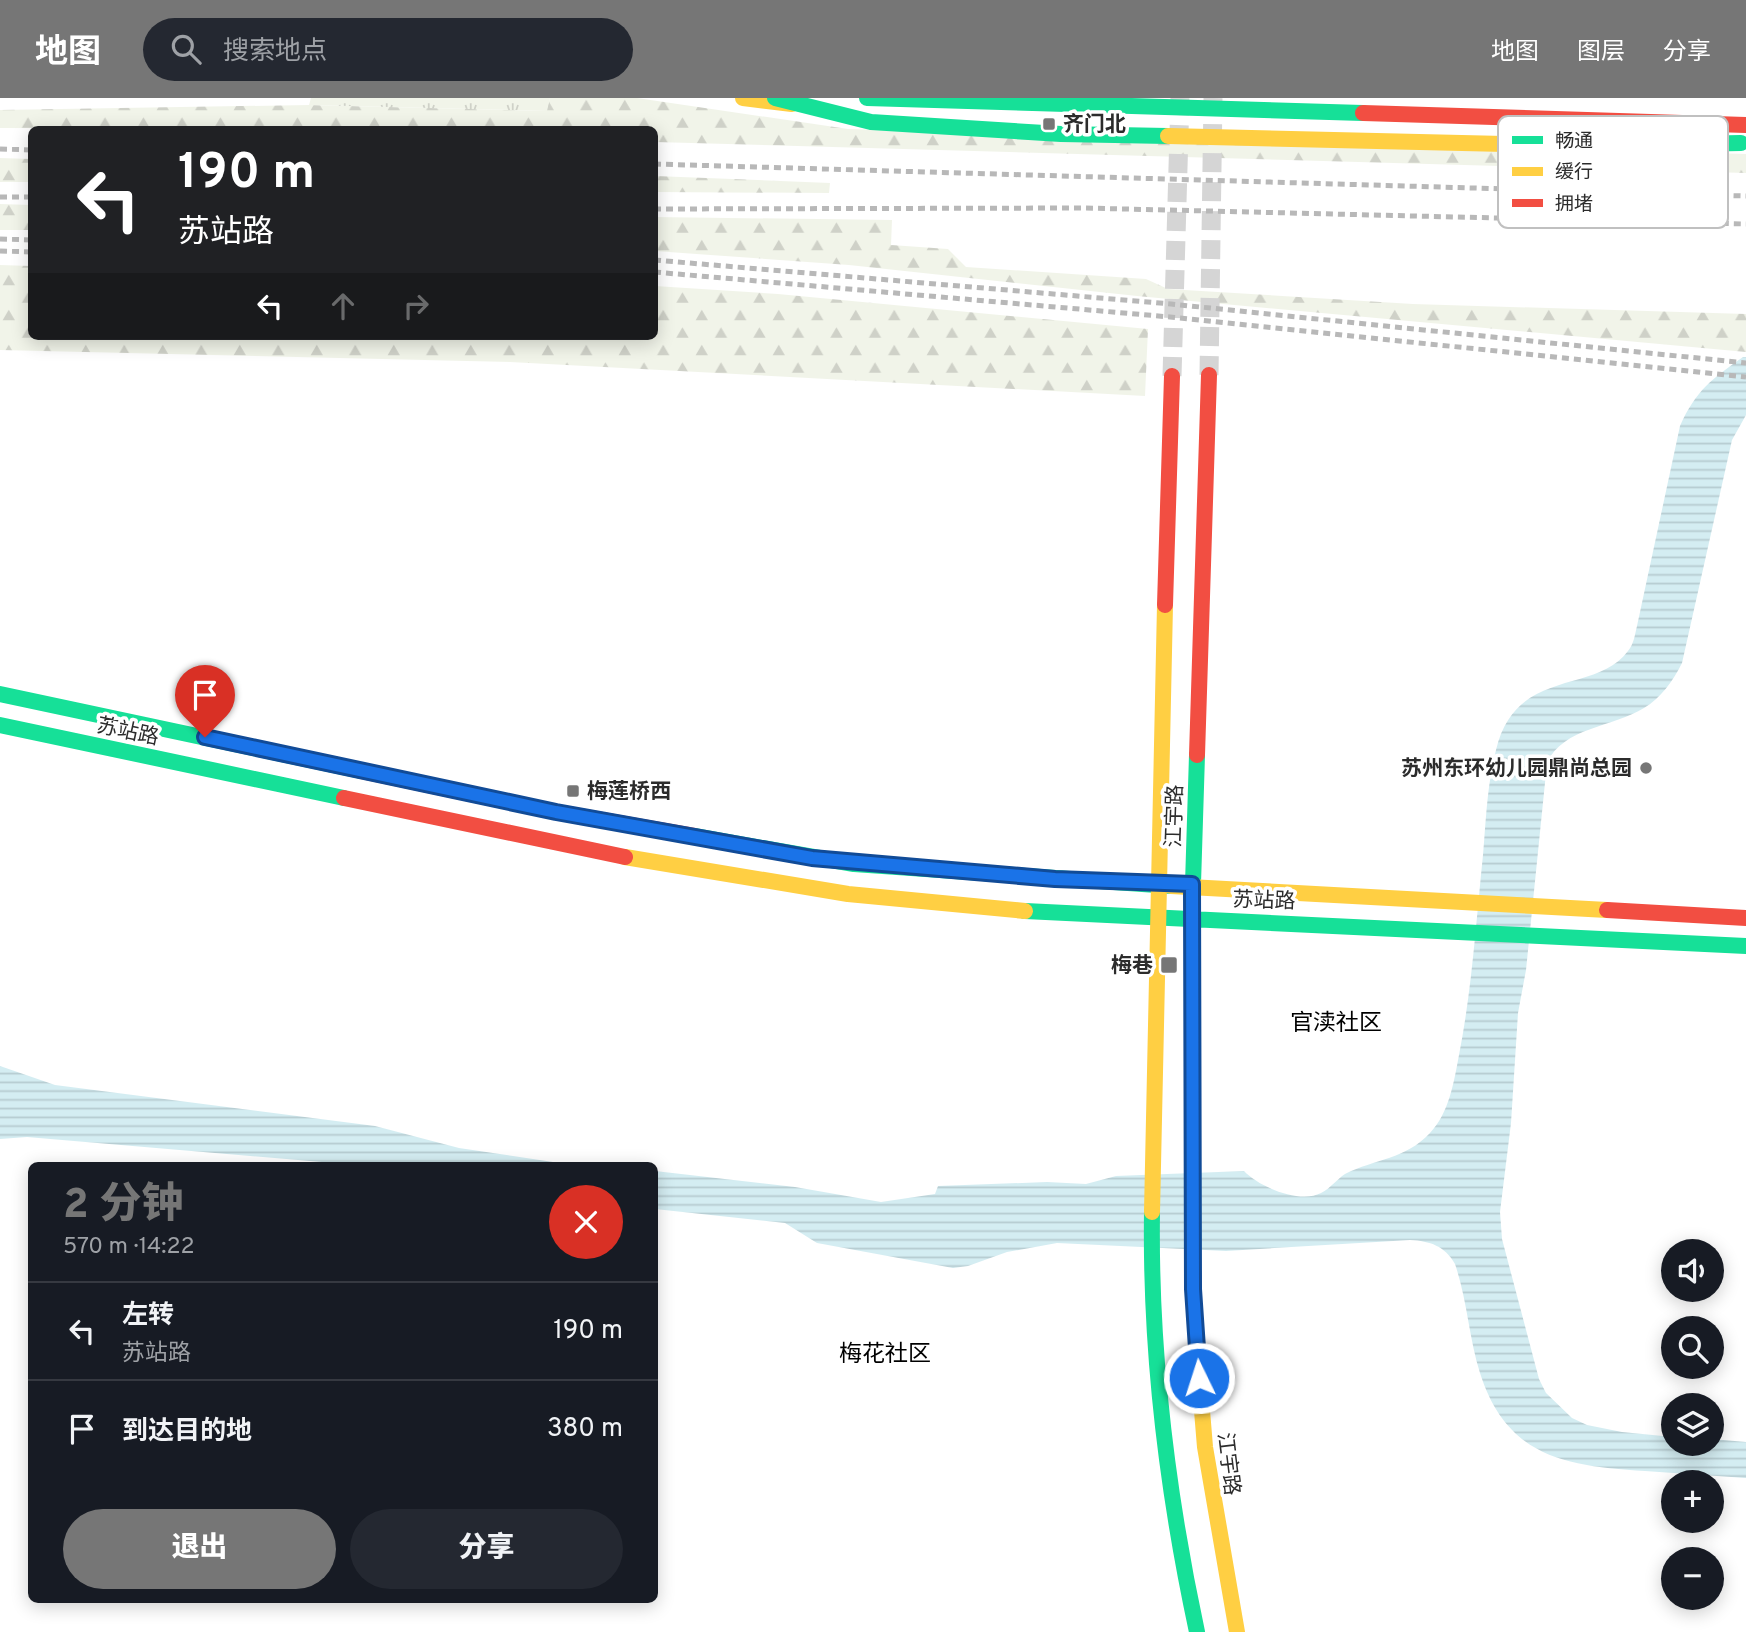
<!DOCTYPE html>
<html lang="zh">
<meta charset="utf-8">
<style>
:root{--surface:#171b24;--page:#242831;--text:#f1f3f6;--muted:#9ea1a6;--line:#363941;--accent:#767676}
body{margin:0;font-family:Overpass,"Noto Sans SC",sans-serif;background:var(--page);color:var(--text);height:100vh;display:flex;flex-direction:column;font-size:26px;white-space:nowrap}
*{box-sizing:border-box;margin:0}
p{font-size:23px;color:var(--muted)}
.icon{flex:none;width:38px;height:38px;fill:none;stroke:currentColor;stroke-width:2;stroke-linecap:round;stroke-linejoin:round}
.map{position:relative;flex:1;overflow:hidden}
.panel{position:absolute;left:28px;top:1064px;width:630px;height:441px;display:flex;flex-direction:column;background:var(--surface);border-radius:10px;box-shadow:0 4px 18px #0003}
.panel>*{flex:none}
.top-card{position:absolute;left:28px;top:28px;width:630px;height:214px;border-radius:10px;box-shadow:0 4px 18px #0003;background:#202124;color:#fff;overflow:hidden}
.controls{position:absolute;left:1661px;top:1141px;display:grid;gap:14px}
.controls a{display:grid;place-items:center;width:63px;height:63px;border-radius:50%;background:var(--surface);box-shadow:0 4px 18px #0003;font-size:35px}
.pin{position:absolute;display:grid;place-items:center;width:60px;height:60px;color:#fff;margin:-72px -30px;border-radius:50% 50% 50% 0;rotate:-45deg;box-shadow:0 0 7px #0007}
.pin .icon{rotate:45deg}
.me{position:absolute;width:77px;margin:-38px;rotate:356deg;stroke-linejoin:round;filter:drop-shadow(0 0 5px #0008)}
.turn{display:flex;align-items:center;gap:24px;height:147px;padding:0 35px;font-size:32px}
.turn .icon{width:91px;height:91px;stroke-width:2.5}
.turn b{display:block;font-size:49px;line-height:60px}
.lanes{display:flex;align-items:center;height:66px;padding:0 35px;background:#0003;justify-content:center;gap:35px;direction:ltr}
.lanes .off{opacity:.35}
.round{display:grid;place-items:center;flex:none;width:74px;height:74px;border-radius:37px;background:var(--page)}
.overview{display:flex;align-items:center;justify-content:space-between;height:119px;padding:0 35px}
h1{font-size:42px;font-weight:800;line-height:52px;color:var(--accent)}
.primary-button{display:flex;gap:14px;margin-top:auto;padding:14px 35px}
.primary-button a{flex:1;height:80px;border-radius:42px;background:var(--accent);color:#fff;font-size:28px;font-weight:800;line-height:80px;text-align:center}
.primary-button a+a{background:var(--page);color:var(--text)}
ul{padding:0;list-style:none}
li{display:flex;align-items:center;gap:21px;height:98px;padding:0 35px;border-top:2px solid var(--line)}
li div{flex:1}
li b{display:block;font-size:26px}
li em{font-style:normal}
header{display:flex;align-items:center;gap:42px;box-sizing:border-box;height:98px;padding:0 35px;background:var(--accent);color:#fff}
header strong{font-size:33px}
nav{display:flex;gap:38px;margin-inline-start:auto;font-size:24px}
.search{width:490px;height:63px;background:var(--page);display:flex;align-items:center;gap:18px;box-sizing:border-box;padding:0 24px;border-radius:38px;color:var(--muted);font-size:26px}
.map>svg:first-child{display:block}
.forest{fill:url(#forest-firs)}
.park{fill:url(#park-tufts)}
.water{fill:url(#water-rules)}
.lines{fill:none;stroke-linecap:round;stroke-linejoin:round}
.secondary-tunnel{stroke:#d5d5d5;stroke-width:19;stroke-dasharray:19 10;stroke-linecap:butt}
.fast{stroke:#16e098;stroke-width:16}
.slow{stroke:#ffcf43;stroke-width:16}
.jam{stroke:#f24e42;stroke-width:16}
.rail{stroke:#b8b8b8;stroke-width:5;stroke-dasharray:7 5;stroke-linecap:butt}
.fast-bridge{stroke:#16e098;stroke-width:16}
.slow-bridge{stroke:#ffcf43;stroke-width:16}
.jam-bridge{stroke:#f24e42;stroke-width:16}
.route-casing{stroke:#114b97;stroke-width:18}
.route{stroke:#1a73e8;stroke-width:12}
.poi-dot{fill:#767676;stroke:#fff;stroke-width:2.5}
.labels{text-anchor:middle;stroke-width:7;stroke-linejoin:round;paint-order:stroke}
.poi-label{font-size:21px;font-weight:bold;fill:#2c2c2c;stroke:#fff;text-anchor:start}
.street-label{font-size:21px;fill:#2c2c2c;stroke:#fff}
.neighbourhood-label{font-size:23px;fill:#000;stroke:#fff}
.key{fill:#fff;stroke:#c0c0c0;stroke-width:2}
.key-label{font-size:19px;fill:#2c2c2c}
</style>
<header>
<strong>地图</strong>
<div class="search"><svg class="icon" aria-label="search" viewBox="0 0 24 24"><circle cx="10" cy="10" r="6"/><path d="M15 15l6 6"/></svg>搜索地点</div>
<nav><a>地图</a><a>图层</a><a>分享</a></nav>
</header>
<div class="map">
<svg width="1746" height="1534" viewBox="0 0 1746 1534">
<defs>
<pattern id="forest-firs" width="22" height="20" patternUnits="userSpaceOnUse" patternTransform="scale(1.75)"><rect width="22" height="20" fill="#f1f4e9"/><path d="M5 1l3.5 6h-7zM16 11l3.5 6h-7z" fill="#cfd1c8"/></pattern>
<pattern id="park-tufts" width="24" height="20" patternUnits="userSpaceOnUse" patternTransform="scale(1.75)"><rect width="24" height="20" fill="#f1f4e9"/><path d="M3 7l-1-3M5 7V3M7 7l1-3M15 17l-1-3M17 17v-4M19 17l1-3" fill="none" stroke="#cfd1c8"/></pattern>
<pattern id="water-rules" width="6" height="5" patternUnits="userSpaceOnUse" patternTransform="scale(1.75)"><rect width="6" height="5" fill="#d4edf2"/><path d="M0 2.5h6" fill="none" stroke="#b6cbd0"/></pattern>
</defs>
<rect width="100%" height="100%" fill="#fff"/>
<path class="forest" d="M 550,0 L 637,0 L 848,31 L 1746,56 L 1746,75 L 655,44 L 654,32 L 0,30 L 0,12 L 309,7 L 546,13 Z
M 0,60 L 31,61 L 31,84 L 0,84 Z
M 655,78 L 830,85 L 829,95 L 655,94 Z
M 0,106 L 31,107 L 31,132 L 0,132 Z
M 654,119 L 892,122 L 891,147 L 948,151 L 966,169 L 1146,181 L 1168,191 L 1413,206 L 1746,216 L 1746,254 L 1137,198 L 849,167 L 655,153 Z
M 0,167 L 31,168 L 32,238 L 654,238 L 655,188 L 778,196 L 1148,231 L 1145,298 L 510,264 L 0,252 Z"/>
<path class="park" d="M 311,0 L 550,0 L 547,13 L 309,7 Z"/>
<path class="water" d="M 1743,259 L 1746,259 L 1746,317 L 1732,342 L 1682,565 C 1673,583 1661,600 1644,610 C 1614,629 1563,629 1547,665 L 1526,872 L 1518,915 L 1511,1025 L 1500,1114 L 1502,1141 L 1539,1281 L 1546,1295 L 1572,1320 L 1587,1327 L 1622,1334 L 1673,1339 L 1673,1346 L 1712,1346 L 1712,1341 L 1746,1344 L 1746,1380 C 1712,1378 1678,1375 1645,1373 C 1567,1368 1507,1360 1480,1275 C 1469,1240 1467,1201 1455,1166 C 1445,1148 1430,1143 1410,1142 L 1226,1153 L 1057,1145 L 1007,1154 L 968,1168 L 953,1170 L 817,1145 L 785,1125 L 655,1111 L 655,1073 L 795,1089 L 881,1104 L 935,1096 L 938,1088 L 1047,1084 L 1086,1086 L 1116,1078 L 1244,1073 C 1259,1089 1300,1106 1321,1095 C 1331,1090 1337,1081 1345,1076 C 1375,1061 1406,1061 1430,1035 C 1449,1015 1454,984 1459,957 C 1472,891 1476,824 1483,757 C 1486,722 1487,687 1496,652 C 1516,568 1596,597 1628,553 C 1634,546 1635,536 1637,528 L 1680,328 C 1696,292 1712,281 1743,259 Z
M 0,968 L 55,987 L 375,1028 L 459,1050 L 573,1067 L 357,1067 L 27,1039 L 0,1041 Z"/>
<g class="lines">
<path class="secondary-tunnel" d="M 1209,277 L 1213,0
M 1172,278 L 1180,0"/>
<path class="fast" d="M 1589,48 L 1741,45
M 0,596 L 361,673
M 0,627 L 344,700
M 1197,657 L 1193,786 L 1193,1191 L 1199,1276
M 694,738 L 854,766 L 1171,788
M 1025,813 L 1746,848
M 1152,1114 C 1150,1252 1168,1399 1197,1534"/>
<path class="slow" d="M 743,0 L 792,6
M 625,759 L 848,796 L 1025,813
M 1171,788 L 1607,812
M 1152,1114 L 1165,507
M 1199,1276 L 1205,1349 L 1237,1534"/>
<path class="jam" d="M 1165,507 L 1172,278
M 1197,657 L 1209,277
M 361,673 L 556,714 L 694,738
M 344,700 L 625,759
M 1607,812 L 1746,820"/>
<path class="rail" d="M 0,51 L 32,52
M 654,66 L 1746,98
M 0,99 L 32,99
M 654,111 L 1084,110 L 1746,126
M 0,141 L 32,142
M 0,153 L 32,154
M 654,162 L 1171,206 L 1746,265
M 654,174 L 1170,219 L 1746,279"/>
<path class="fast-bridge" d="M 775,0 L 871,24 L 1061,36 L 1168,38
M 867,0 L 1363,15"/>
<path class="slow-bridge" d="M 1168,38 L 1589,48"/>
<path class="jam-bridge" d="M 1363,15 L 1746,27"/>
</g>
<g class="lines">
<defs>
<path id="route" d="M 205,639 L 556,714 L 812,760 L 1055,781 L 1192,786 L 1193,1191 L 1199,1280"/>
</defs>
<use href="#route" class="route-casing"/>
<use href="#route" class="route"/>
</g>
<g class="poi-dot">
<rect x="1042" y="19" width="14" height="14" rx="3.5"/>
<circle cx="1646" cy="670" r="7"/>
<rect x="566" y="686" width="14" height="14" rx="3.5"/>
<rect x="1160" y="858" width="18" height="18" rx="3.5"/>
</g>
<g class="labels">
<g class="poi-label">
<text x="1063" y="33">齐门北</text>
<text x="1632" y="677" text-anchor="end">苏州东环幼儿园鼎尚总园</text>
<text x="587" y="700">梅莲桥西</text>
<text x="1153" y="874" text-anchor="end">梅巷</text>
</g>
<g class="street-label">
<text transform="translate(128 633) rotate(12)" y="7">苏站路</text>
<text transform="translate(1174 718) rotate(-88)" y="7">江宇路</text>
<text transform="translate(1264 802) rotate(2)" y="7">苏站路</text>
<text transform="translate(1229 1366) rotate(83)" y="7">江宇路</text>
</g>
<g class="neighbourhood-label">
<text x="1336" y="932">官渎社区</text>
<text x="885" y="1263">梅花社区</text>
</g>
</g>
<rect x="1498" y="18" width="230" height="112" rx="10" class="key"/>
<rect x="1512" y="38" width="31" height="8" fill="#16e098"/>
<rect x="1512" y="69" width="31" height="9" fill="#ffcf43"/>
<rect x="1512" y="101" width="31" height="8" fill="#f24e42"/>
<g class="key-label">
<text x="1555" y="49">畅通</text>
<text x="1555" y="80">缓行</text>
<text x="1555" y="112">拥堵</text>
</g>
</svg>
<div class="controls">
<a><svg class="icon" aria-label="sound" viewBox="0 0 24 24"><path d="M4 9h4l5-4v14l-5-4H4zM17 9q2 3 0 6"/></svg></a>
<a><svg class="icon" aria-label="search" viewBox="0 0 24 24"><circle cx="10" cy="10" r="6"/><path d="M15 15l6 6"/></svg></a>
<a><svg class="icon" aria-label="layers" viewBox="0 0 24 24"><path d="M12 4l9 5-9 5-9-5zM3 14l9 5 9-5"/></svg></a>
<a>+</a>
<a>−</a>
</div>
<div class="pin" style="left:205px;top:639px;background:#d93025"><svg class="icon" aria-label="arrive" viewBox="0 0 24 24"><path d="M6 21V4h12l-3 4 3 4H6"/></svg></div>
<svg class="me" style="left:1199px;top:1280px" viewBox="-20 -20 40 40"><circle r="17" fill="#1a73e8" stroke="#fff" stroke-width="3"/><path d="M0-11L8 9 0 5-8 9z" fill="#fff"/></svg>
<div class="top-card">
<div class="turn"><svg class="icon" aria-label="left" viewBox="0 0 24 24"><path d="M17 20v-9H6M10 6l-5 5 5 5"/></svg><div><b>190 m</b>苏站路</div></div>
<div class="lanes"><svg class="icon" aria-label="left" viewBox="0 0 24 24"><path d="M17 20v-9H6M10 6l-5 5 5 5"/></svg><svg class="icon off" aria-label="ahead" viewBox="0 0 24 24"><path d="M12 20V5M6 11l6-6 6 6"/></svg><svg class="icon off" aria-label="right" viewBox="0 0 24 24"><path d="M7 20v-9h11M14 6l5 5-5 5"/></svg></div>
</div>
<section class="panel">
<div class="overview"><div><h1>2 分钟</h1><p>570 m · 14:22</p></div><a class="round" style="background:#d93025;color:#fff"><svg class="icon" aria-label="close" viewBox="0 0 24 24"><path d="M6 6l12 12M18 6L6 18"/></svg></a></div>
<ul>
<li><svg class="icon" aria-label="left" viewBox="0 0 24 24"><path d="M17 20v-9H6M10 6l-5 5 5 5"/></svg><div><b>左转</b><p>苏站路</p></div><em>190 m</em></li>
<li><svg class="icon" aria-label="arrive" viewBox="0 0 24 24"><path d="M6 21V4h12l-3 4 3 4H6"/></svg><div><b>到达目的地</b></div><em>380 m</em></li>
</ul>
<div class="primary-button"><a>退出</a><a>分享</a></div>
</section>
</div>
